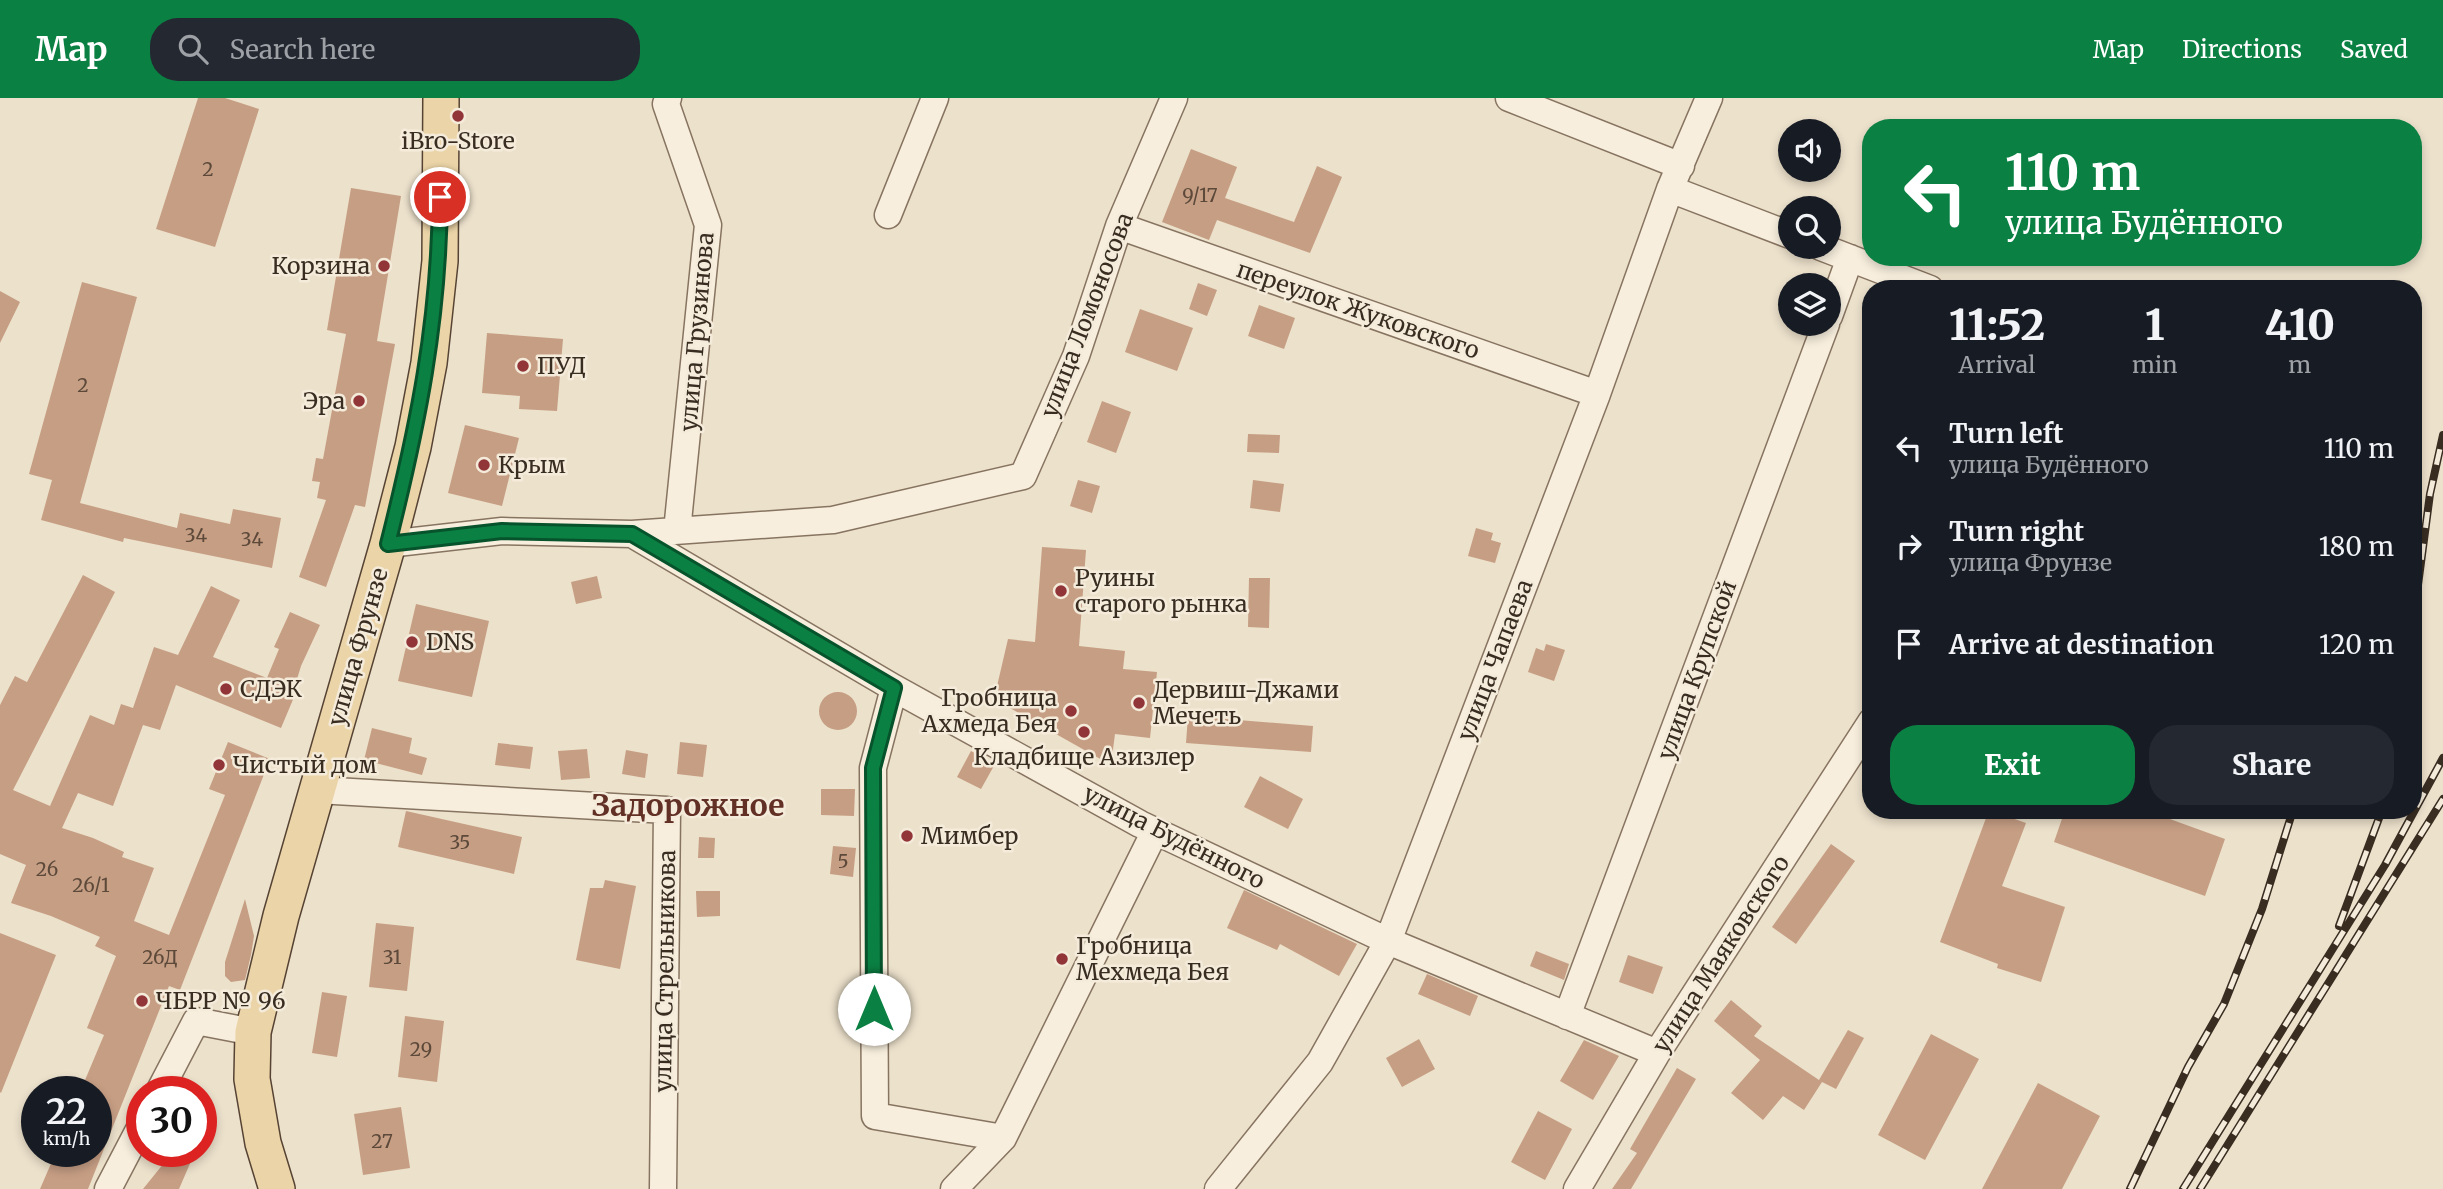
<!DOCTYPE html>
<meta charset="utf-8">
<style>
:root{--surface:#171b24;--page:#242831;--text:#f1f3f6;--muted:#9ea1a6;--accent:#0b8043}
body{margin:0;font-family:Merriweather,serif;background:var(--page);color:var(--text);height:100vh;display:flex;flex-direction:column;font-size:26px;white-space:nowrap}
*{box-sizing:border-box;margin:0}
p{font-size:23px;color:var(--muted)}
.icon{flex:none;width:38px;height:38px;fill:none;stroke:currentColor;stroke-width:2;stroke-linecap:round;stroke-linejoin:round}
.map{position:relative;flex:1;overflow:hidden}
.side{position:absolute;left:1862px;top:182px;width:560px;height:539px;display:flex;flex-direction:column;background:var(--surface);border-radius:28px;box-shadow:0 4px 10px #0003}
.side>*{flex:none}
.top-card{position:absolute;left:1862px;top:21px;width:560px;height:147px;border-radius:28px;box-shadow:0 4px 10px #0003;background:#0b8043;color:#fff;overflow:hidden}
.tools{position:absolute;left:1778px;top:21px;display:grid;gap:14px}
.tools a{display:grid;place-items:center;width:63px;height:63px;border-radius:50%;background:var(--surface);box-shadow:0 4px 10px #0003;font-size:35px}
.speed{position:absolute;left:21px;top:978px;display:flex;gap:14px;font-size:35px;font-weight:700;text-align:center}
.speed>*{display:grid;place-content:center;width:91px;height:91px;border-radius:50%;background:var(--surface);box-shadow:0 4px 10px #0003;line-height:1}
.speed small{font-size:18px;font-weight:400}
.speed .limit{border:10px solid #d22;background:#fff;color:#111}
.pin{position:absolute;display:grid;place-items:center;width:60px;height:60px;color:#fff;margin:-30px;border:4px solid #fff;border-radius:50%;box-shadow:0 2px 7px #0007}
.me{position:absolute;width:77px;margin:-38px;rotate:0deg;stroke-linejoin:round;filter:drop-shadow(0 0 5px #0008)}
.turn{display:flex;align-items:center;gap:24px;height:147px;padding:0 28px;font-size:32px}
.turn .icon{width:91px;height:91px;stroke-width:2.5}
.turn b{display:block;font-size:49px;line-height:60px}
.eta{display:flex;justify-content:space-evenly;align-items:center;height:119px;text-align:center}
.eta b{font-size:42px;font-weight:800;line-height:49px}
.button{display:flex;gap:14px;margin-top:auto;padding:14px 28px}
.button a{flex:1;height:80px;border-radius:28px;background:var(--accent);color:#fff;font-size:28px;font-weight:800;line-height:80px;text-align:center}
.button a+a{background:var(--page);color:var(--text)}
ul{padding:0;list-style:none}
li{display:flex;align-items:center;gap:21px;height:98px;padding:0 28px}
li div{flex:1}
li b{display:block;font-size:26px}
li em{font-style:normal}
header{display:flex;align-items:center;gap:42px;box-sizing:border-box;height:98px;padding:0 35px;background:var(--accent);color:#fff}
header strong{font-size:33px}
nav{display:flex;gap:38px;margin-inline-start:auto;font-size:24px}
.search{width:490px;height:63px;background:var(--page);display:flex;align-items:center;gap:18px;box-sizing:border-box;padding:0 24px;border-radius:28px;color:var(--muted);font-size:26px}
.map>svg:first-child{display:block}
.building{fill:#c69e84}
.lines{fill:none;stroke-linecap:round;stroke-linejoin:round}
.minor-casing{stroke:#877460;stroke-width:29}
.major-casing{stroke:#564334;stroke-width:38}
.minor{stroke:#f7eedd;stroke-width:26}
.major{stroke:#ebd4a7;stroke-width:35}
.rail-casing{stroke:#392d22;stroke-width:8}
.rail{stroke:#f4ebda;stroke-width:5;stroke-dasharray:16;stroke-linecap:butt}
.route-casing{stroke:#07532c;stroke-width:18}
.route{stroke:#0b8043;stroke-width:12}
.poi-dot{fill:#913538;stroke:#f4ebda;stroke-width:2.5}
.labels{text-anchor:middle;stroke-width:5;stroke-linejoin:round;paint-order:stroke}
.number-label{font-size:19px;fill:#5c493a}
.poi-label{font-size:23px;fill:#392d22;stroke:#f4ebda;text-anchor:start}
.street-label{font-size:23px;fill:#392d22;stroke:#f4ebda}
.district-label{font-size:30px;font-weight:bold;fill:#623025;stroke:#f4ebda}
</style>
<header>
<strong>Map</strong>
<div class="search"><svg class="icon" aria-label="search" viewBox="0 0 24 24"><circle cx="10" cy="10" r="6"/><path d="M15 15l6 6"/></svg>Search here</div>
<nav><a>Map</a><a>Directions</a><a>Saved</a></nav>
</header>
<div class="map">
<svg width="2443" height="1091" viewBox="0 0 2443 1091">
<rect width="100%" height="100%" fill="#ece1cb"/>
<path class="building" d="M 198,0 L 225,0 L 259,11 L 215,149 L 156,131 Z
M 1191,51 L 1237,69 L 1225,100 L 1294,124 L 1317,68 L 1342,79 L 1310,155 L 1217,122 L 1209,142 L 1162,124 Z
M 351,90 L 401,98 L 377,243 L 395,246 L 365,409 L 355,407 L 326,489 L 299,479 L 326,402 L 317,400 L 320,384 L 312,383 L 316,360 L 323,361 L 346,236 L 327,232 Z
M 82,184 L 137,199 L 80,405 L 177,430 L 180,415 L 230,426 L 233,411 L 281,420 L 272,470 L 124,440 L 123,444 L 41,422 L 52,382 L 29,376 Z
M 1198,185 L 1217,192 L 1207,218 L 1189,211 Z
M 0,193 L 20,204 L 0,245 Z
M 1259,207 L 1295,220 L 1284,251 L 1248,238 Z
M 1140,211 L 1193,230 L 1177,273 L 1125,254 Z
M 487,235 L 563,241 L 557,313 L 519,311 L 520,298 L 482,295 Z
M 1102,303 L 1131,314 L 1116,355 L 1087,344 Z
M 465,327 L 519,340 L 502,408 L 448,395 Z
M 1248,336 L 1280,337 L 1279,355 L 1247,354 Z
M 1078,382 L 1100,388 L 1092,415 L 1070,408 Z
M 1253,382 L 1284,386 L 1280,414 L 1250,410 Z
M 1476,430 L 1493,435 L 1491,442 L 1501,445 L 1495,465 L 1468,458 Z
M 1042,449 L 1086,452 L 1079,548 L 1125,553 L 1123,571 L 1157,574 L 1150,640 L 1115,636 L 1111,667 L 994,601 L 1008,541 L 1035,544 Z
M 83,477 L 115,494 L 13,692 L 50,708 L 90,617 L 114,627 L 121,606 L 133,610 L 154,549 L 178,557 L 211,488 L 240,502 L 213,559 L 267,580 L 279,551 L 274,549 L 290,514 L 320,527 L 301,568 L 294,591 L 297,592 L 281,630 L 176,587 L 160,632 L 143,627 L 113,708 L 78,695 L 62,730 L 93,740 L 124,754 L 122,759 L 154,770 L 134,823 L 169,837 L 225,697 L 209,691 L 228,644 L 270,661 L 180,892 L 169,888 L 88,1091 L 40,1091 L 56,1054 L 96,1054 L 96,994 L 80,994 L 104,937 L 87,930 L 116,858 L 95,848 L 100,839 L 51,818 L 11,805 L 26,767 L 0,756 L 0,607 L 15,578 L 27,584 Z
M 597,478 L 602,500 L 576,506 L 571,484 Z
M 1249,480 L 1270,480 L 1269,530 L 1248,529 Z
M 416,506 L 489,523 L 472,599 L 398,583 Z
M 1546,546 L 1565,552 L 1554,583 L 1528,574 L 1536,550 L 1544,553 Z
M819 613a19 19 0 1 1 38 0a19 19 0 1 1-38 0Z
M 1188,618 L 1313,628 L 1311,654 L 1186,645 Z
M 372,630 L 412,640 L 409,655 L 427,660 L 422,677 L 364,662 Z
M 680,644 L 707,647 L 703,679 L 677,676 Z
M 498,645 L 533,649 L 530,671 L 495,667 Z
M 587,651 L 590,680 L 561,682 L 558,653 Z
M 626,652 L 648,656 L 645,680 L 622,676 Z
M 971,653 L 995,666 L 981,691 L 957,679 Z
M 1260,678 L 1303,701 L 1288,731 L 1244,709 Z
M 821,691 L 855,691 L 854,718 L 821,717 Z
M 1989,712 L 2026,725 L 2002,788 L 2065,809 L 2041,884 L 1997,870 L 1998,866 L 1940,844 Z
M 2065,712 L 2145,712 L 2225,741 L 2205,798 L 2054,744 Z
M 406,713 L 522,739 L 514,776 L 398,749 Z
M 699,739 L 715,740 L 714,760 L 698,760 Z
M 1831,746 L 1855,763 L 1796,846 L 1772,829 Z
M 833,748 L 856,750 L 853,779 L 830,776 Z
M 605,782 L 636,788 L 620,871 L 576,862 L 590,790 L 603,790 Z
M 1244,792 L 1357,846 L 1339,878 L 1280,846 L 1277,852 L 1227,830 Z
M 696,793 L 720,793 L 720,818 L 697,819 Z
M 245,801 L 254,838 L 251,857 L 245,882 L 231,884 L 225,878 L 225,864 Z
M 376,825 L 414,829 L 407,893 L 369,889 Z
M 0,835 L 56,857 L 1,995 L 0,994 Z
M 1536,853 L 1569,866 L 1564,882 L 1530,868 Z
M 1628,857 L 1663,869 L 1653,896 L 1619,884 Z
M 1427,876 L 1478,898 L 1470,918 L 1418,896 Z
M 322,894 L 347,898 L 337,959 L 312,955 Z
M 1731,902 L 1762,928 L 1754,938 L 1819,982 L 1848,932 L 1864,940 L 1836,991 L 1822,984 L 1804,1012 L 1783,998 L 1763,1022 L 1731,995 L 1760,962 L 1714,923 Z
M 405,918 L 444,923 L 437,984 L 398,979 Z
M 1931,936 L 1979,961 L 1925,1062 L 1878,1037 Z
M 1419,941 L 1435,971 L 1402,989 L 1386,960 Z
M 1584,942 L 1619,958 L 1593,1002 L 1560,983 Z
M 1677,970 L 1696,981 L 1631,1091 L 1612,1091 L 1637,1055 L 1630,1051 Z
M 2038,985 L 2100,1018 L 2062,1091 L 1982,1091 Z
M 401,1009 L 410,1070 L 363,1077 L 354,1016 Z
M 1538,1013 L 1572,1031 L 1545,1082 L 1511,1064 Z
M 145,1054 L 195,1054 L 179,1091 L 143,1091 L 164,1065 L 144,1056 Z"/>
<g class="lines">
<defs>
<path id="minor" d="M 668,0 L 666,6 L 708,127 L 677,433
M 1509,0 L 1681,68
M 1670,91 L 1790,137
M 888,117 L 935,0
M 1119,128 L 1597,296
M 1821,149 L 1930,191
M 1829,218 L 1850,160
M 632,436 L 833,422 L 1023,378 L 1076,258 L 1119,128 L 1174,0
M 388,446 L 502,433 L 632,436 L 894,590 L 1140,726 L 1388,843 L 1657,955
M 894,590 L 873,670 L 875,1018 L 1003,1040
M 317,692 L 667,712 L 663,1091
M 1567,918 L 1826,226
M 159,994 L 196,923 L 253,934
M 108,1091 L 142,1026
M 954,1091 L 1003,1040 L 1155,733
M 1218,1091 L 1320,964 L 1388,843 L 1597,296 L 1670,91 L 1709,0
M 1577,1091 L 1657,955 L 1871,624"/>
<path id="major" d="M 277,1091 L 263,1045 L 252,981 L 253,934 L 281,818 L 388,446 L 413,349 L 429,265 L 440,163 L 441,0"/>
</defs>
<use href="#minor" class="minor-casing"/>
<use href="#major" class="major-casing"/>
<use href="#minor" class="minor"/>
<use href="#major" class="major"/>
<defs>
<path id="rail" d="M 2413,525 L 2430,396 L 2443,337
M 2339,828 L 2382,712
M 2130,1091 L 2188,969 L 2224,906 L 2262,811 L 2293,712
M 2183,1091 L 2385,767 L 2443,660
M 2200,1091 L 2443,701"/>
</defs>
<use href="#rail" class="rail-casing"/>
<use href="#rail" class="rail"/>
</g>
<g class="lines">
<defs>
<path id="route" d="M 440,99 C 439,224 418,327 388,446 L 502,433 L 632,436 L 894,590 L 873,670 L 874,911"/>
</defs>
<use href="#route" class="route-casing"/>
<use href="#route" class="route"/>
</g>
<g class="poi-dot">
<circle cx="458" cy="18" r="7"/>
<circle cx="384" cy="168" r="7"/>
<circle cx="523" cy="268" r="7"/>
<circle cx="359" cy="303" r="7"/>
<circle cx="484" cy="367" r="7"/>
<circle cx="1061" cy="493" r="7"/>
<circle cx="412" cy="544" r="7"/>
<circle cx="226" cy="591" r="7"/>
<circle cx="1139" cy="605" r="7"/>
<circle cx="1071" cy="613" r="7"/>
<circle cx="1084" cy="634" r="7"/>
<circle cx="219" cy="667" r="7"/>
<circle cx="907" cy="738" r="7"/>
<circle cx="1062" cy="861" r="7"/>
<circle cx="142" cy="903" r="7"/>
</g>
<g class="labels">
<g class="number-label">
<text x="208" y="78">2</text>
<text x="1200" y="104">9/17</text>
<text x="83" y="294">2</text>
<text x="196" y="444">34</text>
<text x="252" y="448">34</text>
<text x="460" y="751">35</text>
<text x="843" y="770">5</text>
<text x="47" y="778">26</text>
<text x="91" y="794">26/1</text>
<text x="160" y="866">26Д</text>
<text x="392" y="866">31</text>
<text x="421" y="958">29</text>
<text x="382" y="1050">27</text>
</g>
<g class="poi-label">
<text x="458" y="51" text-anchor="middle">iBro-Store</text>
<text x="370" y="176" text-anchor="end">Корзина</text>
<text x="537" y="276">ПУД</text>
<text x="345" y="311" text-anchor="end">Эра</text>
<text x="498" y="375">Крым</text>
<text x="1075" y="488">Руины<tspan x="1075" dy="26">старого рынка</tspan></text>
<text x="426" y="552">DNS</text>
<text x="240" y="599">СДЭК</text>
<text x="1153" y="600">Дервиш-Джами<tspan x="1153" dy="26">Мечеть</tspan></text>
<text x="1057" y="608" text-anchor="end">Гробница<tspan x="1057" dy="26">Ахмеда Бея</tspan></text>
<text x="1084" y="667" text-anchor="middle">Кладбище Азизлер</text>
<text x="233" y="675">Чистый дом</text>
<text x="921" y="746">Мимбер</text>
<text x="1076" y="856">Гробница<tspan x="1076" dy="26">Мехмеда Бея</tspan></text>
<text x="156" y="911">ЧБРР № 96</text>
</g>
<g class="street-label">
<text transform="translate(1358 212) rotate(19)" y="8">переулок Жуковского</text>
<text transform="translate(1087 217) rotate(-69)" y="8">улица Ломоносова</text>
<text transform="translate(697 234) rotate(-85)" y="8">улица Грузинова</text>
<text transform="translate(358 549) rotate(-74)" y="8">улица Фрунзе</text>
<text transform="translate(1495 562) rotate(-69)" y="8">улица Чапаева</text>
<text transform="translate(1697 572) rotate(-70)" y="8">улица Крупской</text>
<text transform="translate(1174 739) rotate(27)" y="8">улица Будённого</text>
<text transform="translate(1721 856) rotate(-57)" y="8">улица Маяковского</text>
<text transform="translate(665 873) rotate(-89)" y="8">улица Стрельникова</text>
</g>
<g class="district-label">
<text x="688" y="718">Задорожное</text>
</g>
</g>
</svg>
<div class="tools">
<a><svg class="icon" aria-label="sound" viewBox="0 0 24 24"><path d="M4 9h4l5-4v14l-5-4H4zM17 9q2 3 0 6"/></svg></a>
<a><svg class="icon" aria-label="search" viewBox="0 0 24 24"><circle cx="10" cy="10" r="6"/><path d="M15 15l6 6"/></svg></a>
<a><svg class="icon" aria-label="layers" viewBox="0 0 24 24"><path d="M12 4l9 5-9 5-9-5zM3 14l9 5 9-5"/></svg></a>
</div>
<div class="speed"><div>22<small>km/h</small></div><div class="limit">30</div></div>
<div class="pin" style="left:440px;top:99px;background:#d93025"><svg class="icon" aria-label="arrive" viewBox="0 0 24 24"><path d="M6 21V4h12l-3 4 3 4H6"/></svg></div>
<svg class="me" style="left:874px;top:911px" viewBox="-20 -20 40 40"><circle r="19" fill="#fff"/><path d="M0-13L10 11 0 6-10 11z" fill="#0b8043"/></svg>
<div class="top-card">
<div class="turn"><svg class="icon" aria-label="left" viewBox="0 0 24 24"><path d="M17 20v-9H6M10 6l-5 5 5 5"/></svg><div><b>110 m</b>улица Будённого</div></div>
</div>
<section class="side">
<div class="eta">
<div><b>11:52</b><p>Arrival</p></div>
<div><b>1</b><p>min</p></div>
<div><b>410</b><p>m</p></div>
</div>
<ul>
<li><svg class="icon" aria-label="left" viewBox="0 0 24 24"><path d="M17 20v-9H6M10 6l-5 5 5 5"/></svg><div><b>Turn left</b><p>улица Будённого</p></div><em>110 m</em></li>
<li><svg class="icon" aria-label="right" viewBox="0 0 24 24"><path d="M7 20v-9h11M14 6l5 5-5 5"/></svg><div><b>Turn right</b><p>улица Фрунзе</p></div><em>180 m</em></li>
<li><svg class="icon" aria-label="arrive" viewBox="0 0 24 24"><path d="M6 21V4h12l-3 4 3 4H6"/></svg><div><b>Arrive at destination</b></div><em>120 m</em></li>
</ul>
<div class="button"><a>Exit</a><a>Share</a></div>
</section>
</div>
